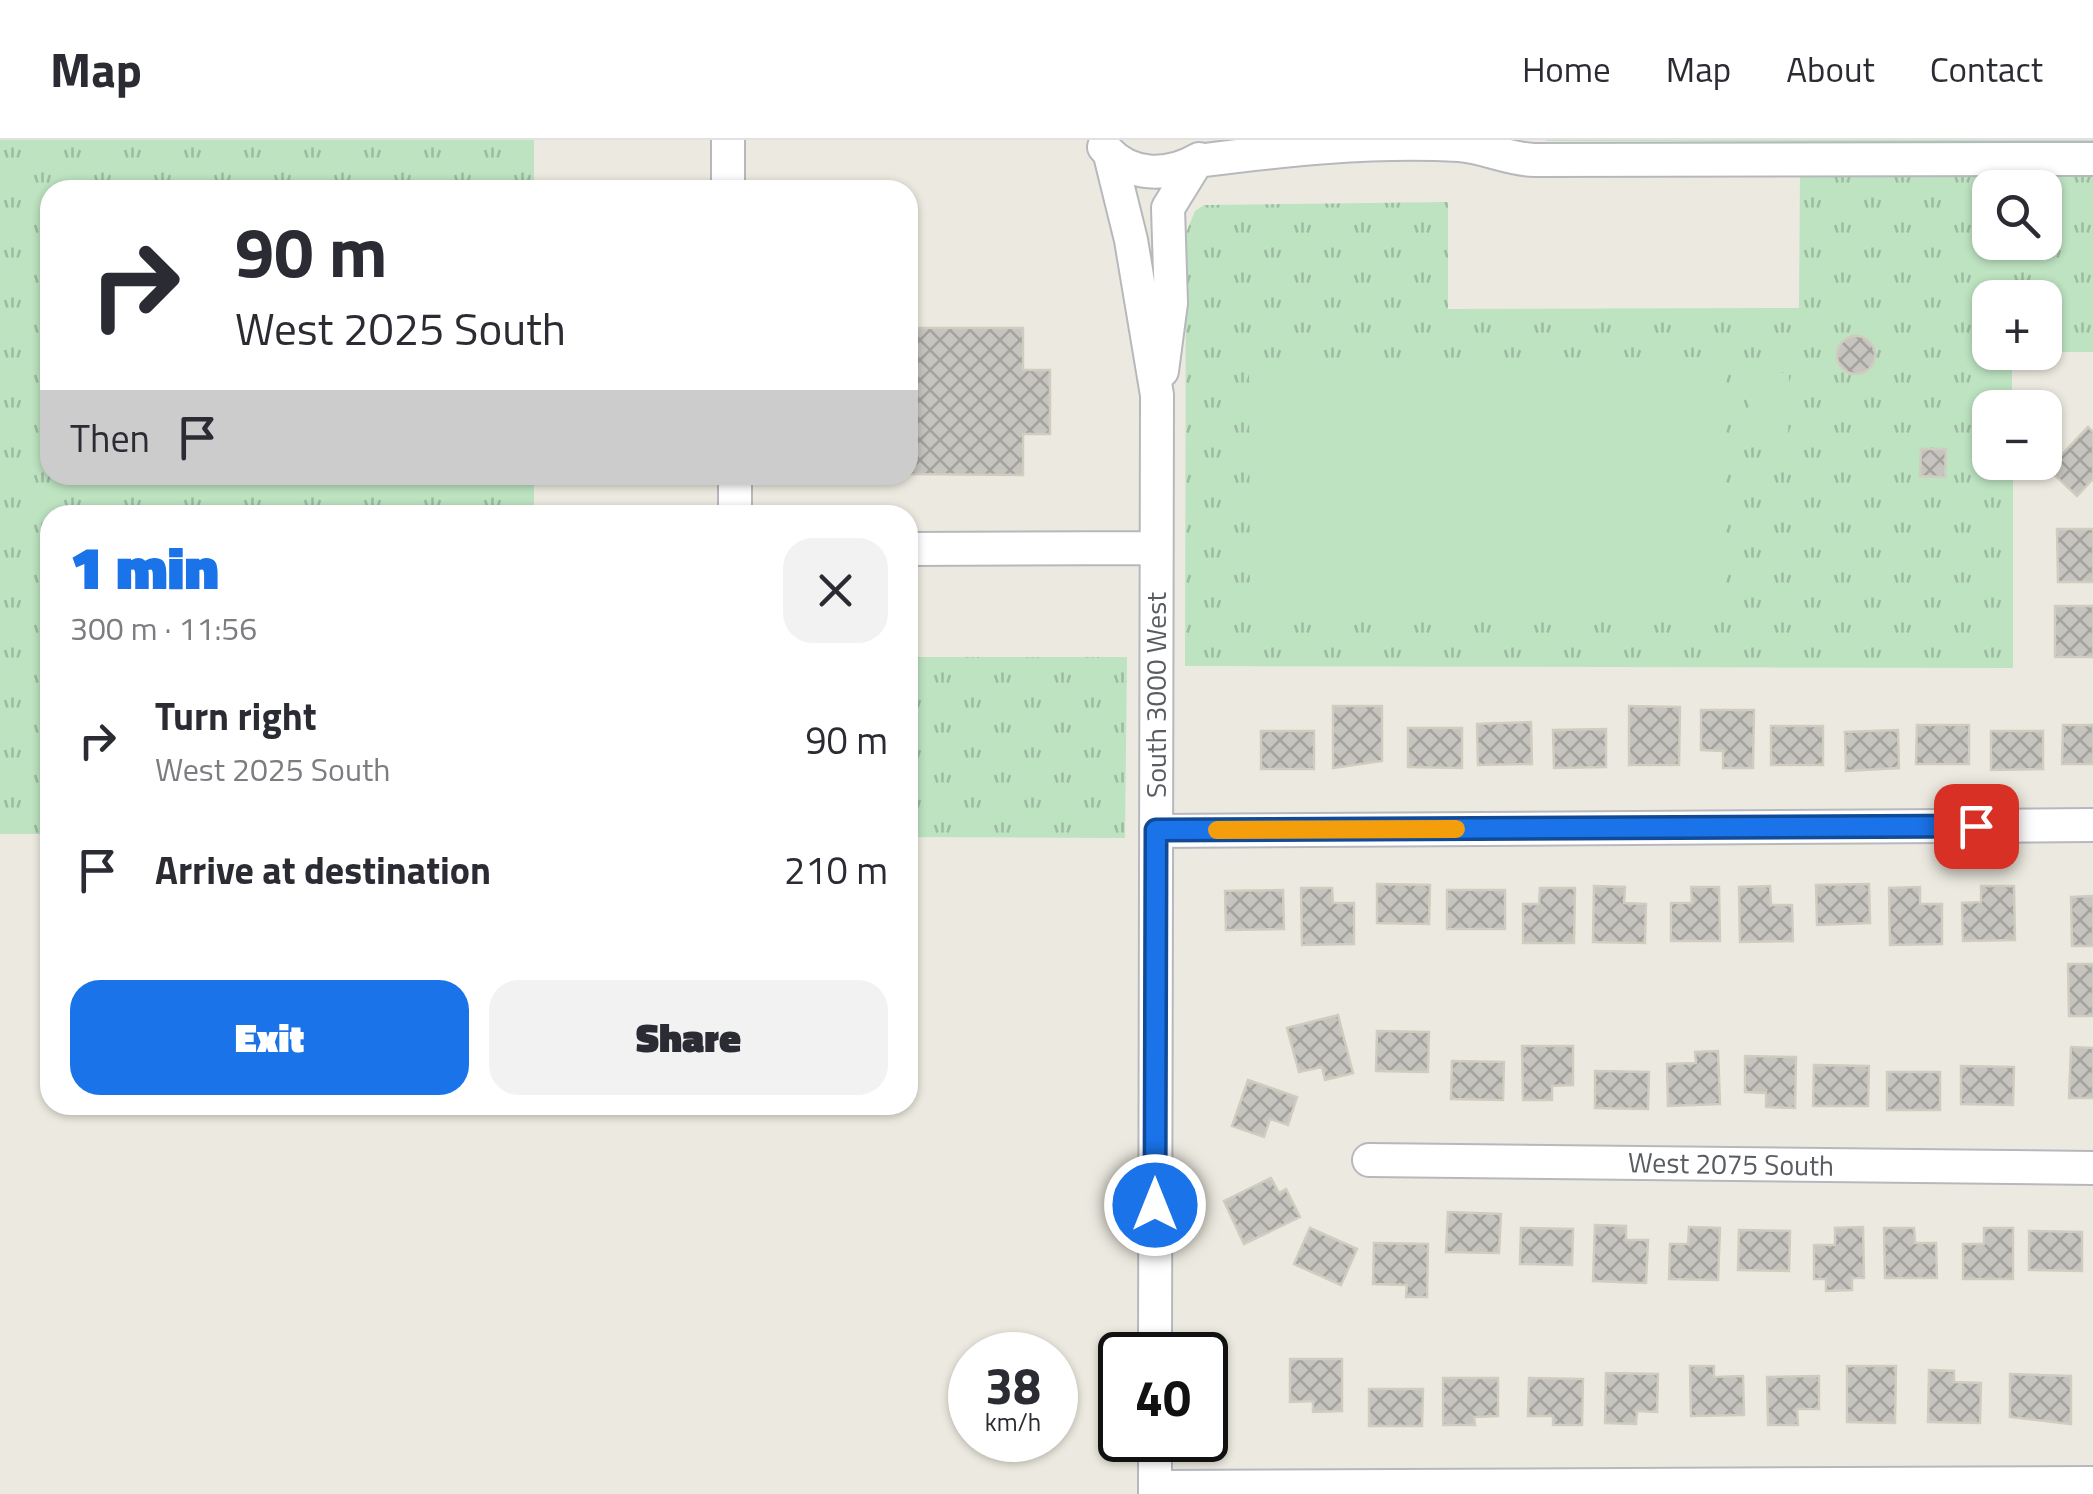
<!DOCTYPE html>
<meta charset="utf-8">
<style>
:root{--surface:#fff;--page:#f2f2f3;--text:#2b2b33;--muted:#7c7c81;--line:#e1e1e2;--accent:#1a73e8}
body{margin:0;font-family:"Titillium Web",sans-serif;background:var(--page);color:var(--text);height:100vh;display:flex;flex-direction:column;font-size:38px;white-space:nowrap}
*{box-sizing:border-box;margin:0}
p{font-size:32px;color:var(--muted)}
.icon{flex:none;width:55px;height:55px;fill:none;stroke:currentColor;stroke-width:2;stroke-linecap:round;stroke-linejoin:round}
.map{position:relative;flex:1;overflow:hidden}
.details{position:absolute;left:40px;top:365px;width:878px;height:610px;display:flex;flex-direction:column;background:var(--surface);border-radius:30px;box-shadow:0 2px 8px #0004}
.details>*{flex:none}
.banner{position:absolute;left:40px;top:40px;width:878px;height:305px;border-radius:30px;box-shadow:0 2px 8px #0004;background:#fff;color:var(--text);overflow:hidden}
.buttons{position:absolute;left:1972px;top:30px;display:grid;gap:20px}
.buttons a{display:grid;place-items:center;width:90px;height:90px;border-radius:20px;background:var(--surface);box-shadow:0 2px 8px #0004;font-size:50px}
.speed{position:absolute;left:948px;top:1192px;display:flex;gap:20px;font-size:50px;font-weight:700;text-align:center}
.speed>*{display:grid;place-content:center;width:130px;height:130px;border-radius:50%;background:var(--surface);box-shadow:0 2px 8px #0004;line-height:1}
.speed small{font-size:25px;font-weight:400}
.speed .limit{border:5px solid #111;border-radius:15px;background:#fff;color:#111}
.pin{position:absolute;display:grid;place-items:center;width:85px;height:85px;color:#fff;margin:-42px;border-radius:20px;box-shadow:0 5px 15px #0006}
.me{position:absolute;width:110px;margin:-55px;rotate:0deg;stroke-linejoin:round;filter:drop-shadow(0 0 8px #0008)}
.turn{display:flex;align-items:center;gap:35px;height:210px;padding:0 30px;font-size:45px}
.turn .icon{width:130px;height:130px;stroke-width:2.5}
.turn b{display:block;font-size:70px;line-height:85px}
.then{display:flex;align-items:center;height:95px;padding:0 30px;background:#0003;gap:20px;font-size:38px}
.round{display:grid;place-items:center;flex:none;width:105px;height:105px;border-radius:30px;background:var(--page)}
.head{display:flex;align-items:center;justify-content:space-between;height:170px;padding:0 30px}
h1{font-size:60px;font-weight:800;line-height:75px;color:var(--accent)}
.button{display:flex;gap:20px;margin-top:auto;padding:20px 30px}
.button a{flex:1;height:115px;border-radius:30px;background:var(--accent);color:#fff;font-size:40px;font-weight:800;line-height:115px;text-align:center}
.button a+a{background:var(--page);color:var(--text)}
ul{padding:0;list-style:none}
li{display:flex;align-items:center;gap:30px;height:130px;padding:0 30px}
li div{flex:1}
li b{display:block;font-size:38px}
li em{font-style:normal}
header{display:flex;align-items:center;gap:60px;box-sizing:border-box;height:140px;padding:0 50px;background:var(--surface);border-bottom:2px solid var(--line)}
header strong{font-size:48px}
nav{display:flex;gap:55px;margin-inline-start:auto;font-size:35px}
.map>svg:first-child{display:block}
.grass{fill:url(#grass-tufts);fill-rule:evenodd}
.garden{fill:#bde3c1}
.building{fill:url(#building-cross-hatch);stroke:#d0ccbf;stroke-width:2.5}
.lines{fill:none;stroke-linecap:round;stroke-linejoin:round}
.minor-casing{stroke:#b6b8bd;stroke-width:36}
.minor{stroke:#fff;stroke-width:32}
.route-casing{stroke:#114b97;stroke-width:25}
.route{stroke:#1a73e8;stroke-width:18}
.slow{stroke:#f59e0b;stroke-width:18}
.labels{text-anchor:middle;stroke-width:8;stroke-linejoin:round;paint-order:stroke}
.street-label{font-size:28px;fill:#595c61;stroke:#fff}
</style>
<header>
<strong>Map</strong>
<nav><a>Home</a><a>Map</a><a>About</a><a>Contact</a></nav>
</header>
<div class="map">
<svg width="2093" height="1354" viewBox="0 0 2093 1354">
<defs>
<pattern id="grass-tufts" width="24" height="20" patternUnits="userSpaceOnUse" patternTransform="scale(2.5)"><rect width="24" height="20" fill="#bde3c1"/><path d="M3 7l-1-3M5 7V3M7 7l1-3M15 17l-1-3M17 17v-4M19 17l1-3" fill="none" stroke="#9dbba0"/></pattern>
<pattern id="building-cross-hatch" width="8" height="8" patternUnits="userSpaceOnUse" patternTransform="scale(2.5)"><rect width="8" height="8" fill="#c6c4be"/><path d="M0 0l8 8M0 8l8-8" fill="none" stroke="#a4a29e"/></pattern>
</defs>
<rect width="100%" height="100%" fill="#eceae0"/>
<path class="grass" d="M 0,0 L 534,0 L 534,50 L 50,50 L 50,335 L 534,335 L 534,375 L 50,375 L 50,694 L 0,694 Z
M 2093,0 L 2093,3 L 1546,1 L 1546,0 Z
M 2093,29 L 2093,212 L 2045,212 L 2045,158 L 1990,158 L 1990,212 L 2012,213 L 2012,267 L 1990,268 L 1990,322 L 2013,323 L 2013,528 L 1185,526 L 1186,93 L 1195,71 L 1204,65 L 1448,62 L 1448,169 L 1799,168 L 1800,30 ZM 1990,48 L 2045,48 L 2045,102 L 1990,102 Z
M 908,517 L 1127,517 L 1125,698 L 908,697 Z"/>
<path class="garden" d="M 1724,217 L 1726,474 L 1250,474 L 1249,219 Z
M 1751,232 L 1789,233 L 1788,307 L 1750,307 Z"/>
<path class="building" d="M 908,188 L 1023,188 L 1023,230 L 1050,230 L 1050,294 L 1023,294 L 1023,335 L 908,334 Z
M1837 215a19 19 0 1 1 38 0a19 19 0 1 1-38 0Z
M 2088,287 L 2093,292 L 2093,339 L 2077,356 L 2048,329 Z
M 1921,309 L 1946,309 L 1945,337 L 1920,336 Z
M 2057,389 L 2093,389 L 2093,442 L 2058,442 Z
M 2055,466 L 2093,466 L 2093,517 L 2055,517 Z
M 1333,566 L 1382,566 L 1382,621 L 1333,628 Z
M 1629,566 L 1680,567 L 1679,625 L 1629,625 Z
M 1701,570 L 1754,570 L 1753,628 L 1723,628 L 1723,611 L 1701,610 Z
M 1531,582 L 1532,624 L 1478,625 L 1477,584 Z
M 1917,585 L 1969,585 L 1969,624 L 1916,624 Z
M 2063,585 L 2093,585 L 2093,624 L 2062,624 Z
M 1771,586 L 1823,586 L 1823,625 L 1771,625 Z
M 1408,588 L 1462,588 L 1462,628 L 1408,627 Z
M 1606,589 L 1606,627 L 1554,628 L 1553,590 Z
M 1898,590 L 1899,628 L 1846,631 L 1845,592 Z
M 1261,591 L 1314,591 L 1314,629 L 1261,629 Z
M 1991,591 L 2043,591 L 2043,629 L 1991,630 Z
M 1377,744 L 1430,745 L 1429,784 L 1377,783 Z
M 1869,744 L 1870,783 L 1817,785 L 1816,745 Z
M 1594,746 L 1625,747 L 1624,763 L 1646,764 L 1645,803 L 1593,802 Z
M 1770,746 L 1771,765 L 1792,765 L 1793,801 L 1740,802 L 1739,747 Z
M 1981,746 L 2014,746 L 2015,800 L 1963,801 L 1962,763 L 1981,762 Z
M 1691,747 L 1719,747 L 1720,801 L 1671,801 L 1671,763 L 1692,763 Z
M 1920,747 L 1920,764 L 1942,764 L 1942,804 L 1890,805 L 1889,748 Z
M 1301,748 L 1332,748 L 1333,763 L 1354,763 L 1354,804 L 1302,805 Z
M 1540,748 L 1575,748 L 1574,803 L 1523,803 L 1523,764 L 1539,764 Z
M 1283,750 L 1284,789 L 1226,790 L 1225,751 Z
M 1447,750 L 1505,750 L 1505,789 L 1447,789 Z
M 2093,756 L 2093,806 L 2072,806 L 2071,757 Z
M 2068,824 L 2093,824 L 2093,876 L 2069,876 Z
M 1338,875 L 1353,933 L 1325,940 L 1322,927 L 1299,932 L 1287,888 Z
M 1377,891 L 1429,892 L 1428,932 L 1376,931 Z
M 1522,906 L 1573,906 L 1573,945 L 1552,946 L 1552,960 L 1523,960 Z
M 2071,907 L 2093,908 L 2093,958 L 2069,958 Z
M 1718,911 L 1720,964 L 1668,966 L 1667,924 L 1696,923 L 1695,912 Z
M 1745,916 L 1796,917 L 1795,968 L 1766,967 L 1766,953 L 1745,952 Z
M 1452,921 L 1504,922 L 1503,960 L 1451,959 Z
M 1814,925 L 1869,926 L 1868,966 L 1813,966 Z
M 1961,926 L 2014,927 L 2013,965 L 1961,964 Z
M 1595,931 L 1649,932 L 1648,969 L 1595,968 Z
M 1887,932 L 1940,932 L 1940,970 L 1887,970 Z
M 1248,940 L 1297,957 L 1288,985 L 1270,979 L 1264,997 L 1232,986 Z
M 1271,1038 L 1279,1053 L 1286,1049 L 1300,1077 L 1244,1104 L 1224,1061 Z
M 1448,1072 L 1501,1074 L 1499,1113 L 1446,1112 Z
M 1595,1085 L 1626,1086 L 1626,1100 L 1648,1100 L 1646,1143 L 1593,1141 Z
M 1689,1087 L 1720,1088 L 1718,1140 L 1669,1139 L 1670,1104 L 1688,1104 Z
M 1863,1087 L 1864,1138 L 1852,1138 L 1852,1150 L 1826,1151 L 1826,1139 L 1814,1139 L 1814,1105 L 1835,1105 L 1835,1088 Z
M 1310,1088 L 1357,1109 L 1341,1145 L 1294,1124 Z
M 1521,1088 L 1573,1089 L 1572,1125 L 1520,1124 Z
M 1884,1088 L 1914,1088 L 1915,1103 L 1936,1103 L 1937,1138 L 1885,1138 Z
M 1984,1088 L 2013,1088 L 2013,1139 L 1963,1139 L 1963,1104 L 1984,1104 Z
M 1739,1090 L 1790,1091 L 1789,1131 L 1738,1130 Z
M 2029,1091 L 2082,1092 L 2082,1131 L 2029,1130 Z
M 1374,1103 L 1428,1104 L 1427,1157 L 1406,1157 L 1407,1145 L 1373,1144 Z
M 1290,1219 L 1342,1219 L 1342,1271 L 1313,1272 L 1313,1261 L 1290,1262 Z
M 1690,1226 L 1714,1226 L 1714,1237 L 1743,1236 L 1744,1275 L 1691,1276 Z
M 1847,1226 L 1896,1226 L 1895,1283 L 1847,1282 Z
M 1929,1230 L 1954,1231 L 1954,1242 L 1981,1243 L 1980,1283 L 1928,1282 Z
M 1606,1233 L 1658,1234 L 1657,1272 L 1637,1271 L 1636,1284 L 1605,1283 Z
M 2010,1234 L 2071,1236 L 2071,1284 L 2010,1277 Z
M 1819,1236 L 1819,1269 L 1797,1269 L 1798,1285 L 1768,1285 L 1767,1237 Z
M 1443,1238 L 1498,1238 L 1498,1276 L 1474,1277 L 1475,1285 L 1443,1285 Z
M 1529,1238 L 1583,1239 L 1582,1285 L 1553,1285 L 1553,1276 L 1528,1276 Z
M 1369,1249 L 1423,1249 L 1422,1286 L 1369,1286 Z"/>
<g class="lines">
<defs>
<path id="minor" d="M 728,0 L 728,50
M 1104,7 C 1128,38 1168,37 1199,19
M 1110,15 L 1131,100 L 1157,255 L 1155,1215
M 1162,231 L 1171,163 L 1168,68 L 1197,21 C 1283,10 1372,0 1459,5 C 1485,7 1507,19 1534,20 L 2093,19
M 735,335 L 735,375
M 908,409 L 1156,408
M 1156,691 L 2093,685
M 1369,1020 L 2093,1028
M 1155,1347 L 2093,1343
M 1155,1354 L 1155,1300"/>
</defs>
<use href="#minor" class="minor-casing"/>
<use href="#minor" class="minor"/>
</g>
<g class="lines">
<defs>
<path id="route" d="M 1155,1065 L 1156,690 L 1976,686"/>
</defs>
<use href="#route" class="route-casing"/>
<use href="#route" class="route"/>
<path class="slow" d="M 1217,690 L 1456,689"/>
</g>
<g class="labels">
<g class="street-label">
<text transform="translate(1156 555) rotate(-90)" y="10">South 3000 West</text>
<text transform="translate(1731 1024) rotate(1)" y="10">West 2075 South</text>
</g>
</g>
</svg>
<div class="buttons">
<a><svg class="icon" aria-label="search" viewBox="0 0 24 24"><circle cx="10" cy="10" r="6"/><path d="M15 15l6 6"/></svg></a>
<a>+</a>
<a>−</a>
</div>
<div class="speed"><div>38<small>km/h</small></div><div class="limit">40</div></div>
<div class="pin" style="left:1976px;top:686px;background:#d93025"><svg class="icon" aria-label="arrive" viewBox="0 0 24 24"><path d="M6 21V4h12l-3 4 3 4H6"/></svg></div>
<svg class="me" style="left:1155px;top:1065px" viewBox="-20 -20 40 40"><circle r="17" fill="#1a73e8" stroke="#fff" stroke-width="3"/><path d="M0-11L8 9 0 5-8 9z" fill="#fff"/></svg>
<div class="banner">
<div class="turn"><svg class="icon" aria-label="right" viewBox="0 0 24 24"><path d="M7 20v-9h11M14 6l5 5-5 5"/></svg><div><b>90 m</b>West 2025 South</div></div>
<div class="then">Then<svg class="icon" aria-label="arrive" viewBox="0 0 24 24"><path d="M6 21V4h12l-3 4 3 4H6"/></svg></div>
</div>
<section class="details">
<div class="head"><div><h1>1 min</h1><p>300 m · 11:56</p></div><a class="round"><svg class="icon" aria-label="close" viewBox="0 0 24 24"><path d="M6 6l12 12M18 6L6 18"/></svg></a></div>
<ul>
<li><svg class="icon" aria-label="right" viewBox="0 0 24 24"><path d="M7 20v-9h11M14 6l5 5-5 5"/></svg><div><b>Turn right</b><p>West 2025 South</p></div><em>90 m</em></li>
<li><svg class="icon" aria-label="arrive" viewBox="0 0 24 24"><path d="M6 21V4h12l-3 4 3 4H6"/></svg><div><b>Arrive at destination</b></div><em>210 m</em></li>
</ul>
<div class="button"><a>Exit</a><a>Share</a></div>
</section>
</div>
